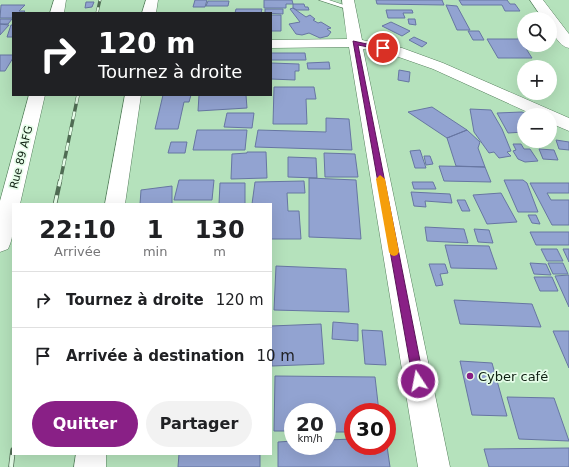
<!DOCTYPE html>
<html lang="fr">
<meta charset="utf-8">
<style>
:root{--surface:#fff;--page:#f2f2f2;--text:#202124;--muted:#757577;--line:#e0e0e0;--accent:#892086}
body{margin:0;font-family:"DejaVu Sans",sans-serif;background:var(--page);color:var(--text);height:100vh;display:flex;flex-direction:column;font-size:15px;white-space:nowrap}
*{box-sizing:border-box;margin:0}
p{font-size:13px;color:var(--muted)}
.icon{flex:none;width:22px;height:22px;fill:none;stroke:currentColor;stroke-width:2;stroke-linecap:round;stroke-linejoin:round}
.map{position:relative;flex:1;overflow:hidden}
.drawer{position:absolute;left:12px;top:203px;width:260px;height:252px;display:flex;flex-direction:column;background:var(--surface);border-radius:0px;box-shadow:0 4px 16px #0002}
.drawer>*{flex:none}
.banner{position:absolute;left:12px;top:12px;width:260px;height:84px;border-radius:0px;box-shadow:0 4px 16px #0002;background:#202124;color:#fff;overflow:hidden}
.buttons{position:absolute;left:517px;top:12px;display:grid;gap:8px}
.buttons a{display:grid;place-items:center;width:40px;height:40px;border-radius:50%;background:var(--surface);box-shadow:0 4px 16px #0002;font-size:20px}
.speed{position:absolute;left:284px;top:403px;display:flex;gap:8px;font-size:20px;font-weight:700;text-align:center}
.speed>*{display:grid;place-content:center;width:52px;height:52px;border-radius:50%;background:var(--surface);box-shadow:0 4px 16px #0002;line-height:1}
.speed small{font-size:10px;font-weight:400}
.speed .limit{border:6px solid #d22;background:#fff;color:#111}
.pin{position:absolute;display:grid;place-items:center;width:34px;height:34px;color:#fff;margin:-17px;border:2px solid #fff;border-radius:50%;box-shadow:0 1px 4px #0007}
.me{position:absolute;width:44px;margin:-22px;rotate:349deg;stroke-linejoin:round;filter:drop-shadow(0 0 3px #0008)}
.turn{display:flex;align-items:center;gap:14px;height:84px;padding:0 20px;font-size:18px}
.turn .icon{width:52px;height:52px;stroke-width:2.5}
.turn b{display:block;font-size:28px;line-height:34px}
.eta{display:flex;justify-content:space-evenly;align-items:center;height:68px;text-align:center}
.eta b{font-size:24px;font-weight:800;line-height:28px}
.button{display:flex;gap:8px;margin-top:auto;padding:8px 20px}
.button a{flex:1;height:46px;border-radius:24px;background:var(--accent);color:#fff;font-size:16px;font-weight:800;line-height:46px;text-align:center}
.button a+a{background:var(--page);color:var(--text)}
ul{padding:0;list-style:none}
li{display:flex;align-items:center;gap:12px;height:56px;padding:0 20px;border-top:1px solid var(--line)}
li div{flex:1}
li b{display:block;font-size:15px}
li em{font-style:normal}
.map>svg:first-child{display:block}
.building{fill:#92a3d1;stroke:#6776a2}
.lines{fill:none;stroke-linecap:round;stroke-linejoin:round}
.lane-casing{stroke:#57805e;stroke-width:1}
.street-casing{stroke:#57805e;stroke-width:1}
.lane{fill:#fff;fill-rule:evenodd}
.street{fill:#fff;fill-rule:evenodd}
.rail-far3-casing{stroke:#4f6b53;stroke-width:3}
.rail-far2-casing{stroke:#4f6b53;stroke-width:3.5}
.rail-far1-casing{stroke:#4f6b53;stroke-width:4.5}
.rail-casing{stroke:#4f6b53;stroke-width:5.5}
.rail-far3{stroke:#e6fde9;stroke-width:2;stroke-dasharray:6;stroke-linecap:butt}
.rail-far2{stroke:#e6fde9;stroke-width:2.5;stroke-dasharray:8;stroke-linecap:butt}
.rail-far1{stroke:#e6fde9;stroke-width:3;stroke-dasharray:9;stroke-linecap:butt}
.rail{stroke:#e6fde9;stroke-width:4;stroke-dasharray:12;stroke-linecap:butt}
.route{fill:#892086;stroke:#591557}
.slow{fill:#f59e0b}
.poi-dot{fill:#892086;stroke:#e6fde9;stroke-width:1.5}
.labels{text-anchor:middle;stroke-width:3.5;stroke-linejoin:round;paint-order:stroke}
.street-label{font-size:11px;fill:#0f2012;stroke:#e6fde9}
.near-poi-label{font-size:13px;fill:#0f2012;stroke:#e6fde9;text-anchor:start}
</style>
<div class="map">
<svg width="569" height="467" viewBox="0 0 569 467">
<rect width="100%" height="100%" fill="#b5e2bc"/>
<path class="building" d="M 195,0 L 207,0 L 205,7 L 193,7 Z
M 264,0 L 292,0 L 293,4 L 286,4 L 286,8 L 264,8 Z
M 376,0 L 442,0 L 444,5 L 377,4 Z
M 459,0 L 507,0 L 510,4 L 515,4 L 520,11 L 505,11 L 502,5 L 462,5 Z
M 208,1 L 229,1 L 228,6 L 206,6 Z
M 86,2 L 94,2 L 92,7 L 85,8 Z
M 293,4 L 304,4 L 305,7 L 308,7 L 309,10 L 297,10 L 293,8 Z
M 1,5 L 25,5 L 19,11 L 25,11 L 23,13 L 13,13 L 13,18 L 0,18 Z
M 446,5 L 457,6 L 470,30 L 457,30 Z
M 293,8 L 306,17 L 310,15 L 315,19 L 313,20 L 318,23 L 321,22 L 331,28 L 327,29 L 331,32 L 328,36 L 320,38 L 309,33 L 302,35 L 296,34 L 289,24 L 300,22 L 290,9 Z
M 236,9 L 262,9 L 261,13 L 235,13 Z
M 265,9 L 283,9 L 283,14 L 265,13 Z
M 386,10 L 412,10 L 413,13 L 403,13 L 405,18 L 388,18 Z
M 271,15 L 281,15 L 281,31 L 271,31 Z
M 0,19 L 12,19 L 8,24 L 0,24 Z
M 408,19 L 415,19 L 416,25 L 409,24 Z
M 391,22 L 410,31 L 402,36 L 382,26 Z
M 0,24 L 9,25 L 0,35 Z
M 11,25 L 13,25 L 13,37 L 7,37 Z
M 468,31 L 479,31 L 484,40 L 473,40 Z
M 414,37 L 427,43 L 422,47 L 409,40 Z
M 487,39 L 520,39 L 532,58 L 498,58 Z
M 271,53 L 305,53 L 306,60 L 271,60 Z
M 0,55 L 13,55 L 13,58 L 5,71 L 0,71 Z
M 329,62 L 330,69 L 308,69 L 307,63 Z
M 271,63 L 299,64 L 299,71 L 295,71 L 295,80 L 271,79 Z
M 399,70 L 410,72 L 409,82 L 398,80 Z
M 274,87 L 314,87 L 316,99 L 306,99 L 307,124 L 273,124 Z
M 163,95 L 191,95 L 189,102 L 184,102 L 178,129 L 155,129 Z
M 199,95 L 246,95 L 247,108 L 198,111 Z
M 432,107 L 467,130 L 447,138 L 408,112 Z
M 470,109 L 491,110 L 502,129 L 511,151 L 507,152 L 511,156 L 499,158 L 494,152 L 489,153 L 474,132 Z
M 522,112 L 529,115 L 524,115 L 524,132 L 508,133 L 497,113 Z
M 227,113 L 254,113 L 252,128 L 224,127 Z
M 326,118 L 349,119 L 352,150 L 255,147 L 258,130 L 326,132 Z
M 197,130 L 247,130 L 245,150 L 193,150 Z
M 467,130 L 480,142 L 478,148 L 485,167 L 456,166 L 447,138 Z
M 556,140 L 569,142 L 569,150 L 559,149 Z
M 171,142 L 187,142 L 185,153 L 168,153 Z
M 513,144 L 521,144 L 524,149 L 530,149 L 538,161 L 525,162 L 518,159 L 513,151 L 516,150 Z
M 539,149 L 554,150 L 558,160 L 543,159 Z
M 420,150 L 426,168 L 415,168 L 410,151 Z
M 247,152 L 266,152 L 267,178 L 231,179 L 232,154 L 247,153 Z
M 324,153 L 355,154 L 358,177 L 325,177 Z
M 424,156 L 430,156 L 433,164 L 426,165 Z
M 288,157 L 316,158 L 317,178 L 288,177 Z
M 439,166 L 485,167 L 491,182 L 444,181 Z
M 309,178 L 356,180 L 361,239 L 309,237 Z
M 179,180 L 214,180 L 212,200 L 174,200 Z
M 504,180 L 523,180 L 527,183 L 538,212 L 518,212 Z
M 304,181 L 305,193 L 287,193 L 288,211 L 299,211 L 301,239 L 271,239 L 271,204 L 252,204 L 255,182 Z
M 412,182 L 433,182 L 436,189 L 414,189 Z
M 220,183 L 245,183 L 245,204 L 219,204 Z
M 530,183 L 569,183 L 569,193 L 547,193 L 551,200 L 569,200 L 569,225 L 552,225 Z
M 172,186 L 172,204 L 140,204 L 141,190 Z
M 411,192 L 450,194 L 452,203 L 425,201 L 426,207 L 414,206 Z
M 501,193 L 517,222 L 487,224 L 473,195 Z
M 457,200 L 465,200 L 470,211 L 462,211 Z
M 528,215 L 536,215 L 540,224 L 532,223 Z
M 425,227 L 464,229 L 468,243 L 427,241 Z
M 474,229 L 489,230 L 493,243 L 478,242 Z
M 530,232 L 569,232 L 569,245 L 536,245 Z
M 445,245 L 489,246 L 497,269 L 451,268 Z
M 541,249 L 557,249 L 563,261 L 547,261 Z
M 563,249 L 569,249 L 569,262 Z
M 530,263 L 546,264 L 551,275 L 534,274 Z
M 548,263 L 563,263 L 568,274 L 553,274 Z
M 429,264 L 445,264 L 448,273 L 440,274 L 443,285 L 436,286 Z
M 276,266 L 346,269 L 349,312 L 274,310 Z
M 569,275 L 569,307 L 555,276 Z
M 534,277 L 552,277 L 558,291 L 540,291 Z
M 454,300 L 532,304 L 541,327 L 460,324 Z
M 333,322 L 358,324 L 358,341 L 332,339 Z
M 321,324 L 324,364 L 272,366 L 271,326 Z
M 362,330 L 382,331 L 386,365 L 365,364 Z
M 553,331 L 569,331 L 569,368 Z
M 460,361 L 492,363 L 507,416 L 472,415 Z
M 275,376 L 375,377 L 379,412 L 353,412 L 353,432 L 327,432 L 327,412 L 293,412 L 293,431 L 274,431 Z
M 507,397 L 554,398 L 569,441 L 519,439 Z
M 353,439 L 353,446 L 387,446 L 390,467 L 278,467 L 278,442 L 293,441 L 293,446 L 327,446 L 327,440 Z
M 569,448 L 569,467 L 489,467 L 484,449 Z
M 179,454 L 260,454 L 260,467 L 178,467 Z"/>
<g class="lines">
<defs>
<path id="lane" d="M 319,0 L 329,0 L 353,8 L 350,10 Z"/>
<path id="street" d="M 54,0 L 66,0 L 64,13 L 50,13 Z
M 146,0 L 158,0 L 156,13 L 142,13 Z
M 342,0 L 354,0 L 362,40 L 402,48 L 443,63 L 569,118 L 569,131 L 550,123 L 550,115 L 534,115 L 433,69 L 393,55 L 363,49 L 450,467 L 418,467 L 349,47 L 271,48 L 271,40 L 347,39 Z
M 530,0 L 543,0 L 569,34 L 569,48 C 558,46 550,30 550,19 L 543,19 Z
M 29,95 L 45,95 L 20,204 L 13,204 C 13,220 15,235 8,249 L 0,252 L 0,201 Z
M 125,95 L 141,95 L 125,204 L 105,204 Z
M 76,454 L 106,454 L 106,467 L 74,467 Z"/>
</defs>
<use href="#lane" class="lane-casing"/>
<use href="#street" class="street-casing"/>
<use href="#lane" class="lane"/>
<use href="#street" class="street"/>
<defs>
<path id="rail-far3" d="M 97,13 L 100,0"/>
<path id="rail-far2" d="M 60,182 L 78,95"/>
<path id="rail-far1" d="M 55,204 L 60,181"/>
<path id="rail" d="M 11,467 L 13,450"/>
</defs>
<use href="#rail-far3" class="rail-far3-casing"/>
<use href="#rail-far2" class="rail-far2-casing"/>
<use href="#rail-far1" class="rail-far1-casing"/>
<use href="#rail" class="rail-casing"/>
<use href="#rail-far3" class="rail-far3"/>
<use href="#rail-far2" class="rail-far2"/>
<use href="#rail-far1" class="rail-far1"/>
<use href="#rail" class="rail"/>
</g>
<path class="route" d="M 353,41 L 386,48 L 383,50 L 358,45 L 424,381 L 422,385 L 418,387 L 414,385 L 413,381 Z"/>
<path class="slow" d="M 380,175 L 385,179 L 399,252 L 397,255 L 394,256 L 391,255 L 389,252 L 376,179 Z"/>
<circle class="poi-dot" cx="470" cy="376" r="4"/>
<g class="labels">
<g class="street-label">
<text transform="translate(21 157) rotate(-76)" y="4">Rue 89 AFG</text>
</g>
<g class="near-poi-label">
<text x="478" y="381">Cyber café</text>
</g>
</g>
</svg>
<div class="buttons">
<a><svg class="icon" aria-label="search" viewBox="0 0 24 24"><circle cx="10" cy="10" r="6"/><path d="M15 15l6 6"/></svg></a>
<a>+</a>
<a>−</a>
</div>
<div class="speed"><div>20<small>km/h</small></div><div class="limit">30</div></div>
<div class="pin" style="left:383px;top:48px;background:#d93025"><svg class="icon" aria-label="arrive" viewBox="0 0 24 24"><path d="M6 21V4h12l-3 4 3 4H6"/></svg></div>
<svg class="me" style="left:418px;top:381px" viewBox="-20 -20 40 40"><circle r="17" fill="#892086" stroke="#fff" stroke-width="3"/><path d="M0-11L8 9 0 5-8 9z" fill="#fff"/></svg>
<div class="banner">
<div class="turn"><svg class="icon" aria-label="right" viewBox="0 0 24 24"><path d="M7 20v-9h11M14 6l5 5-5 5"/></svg><div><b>120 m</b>Tournez à droite</div></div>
</div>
<section class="drawer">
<div class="eta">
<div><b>22:10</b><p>Arrivée</p></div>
<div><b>1</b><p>min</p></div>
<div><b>130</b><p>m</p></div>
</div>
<ul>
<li><svg class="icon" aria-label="right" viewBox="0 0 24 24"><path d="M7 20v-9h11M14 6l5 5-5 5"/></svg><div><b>Tournez à droite</b></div><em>120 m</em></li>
<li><svg class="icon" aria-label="arrive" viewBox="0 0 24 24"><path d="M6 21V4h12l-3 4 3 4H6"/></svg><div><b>Arrivée à destination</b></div><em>10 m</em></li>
</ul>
<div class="button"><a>Quitter</a><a>Partager</a></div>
</section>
</div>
